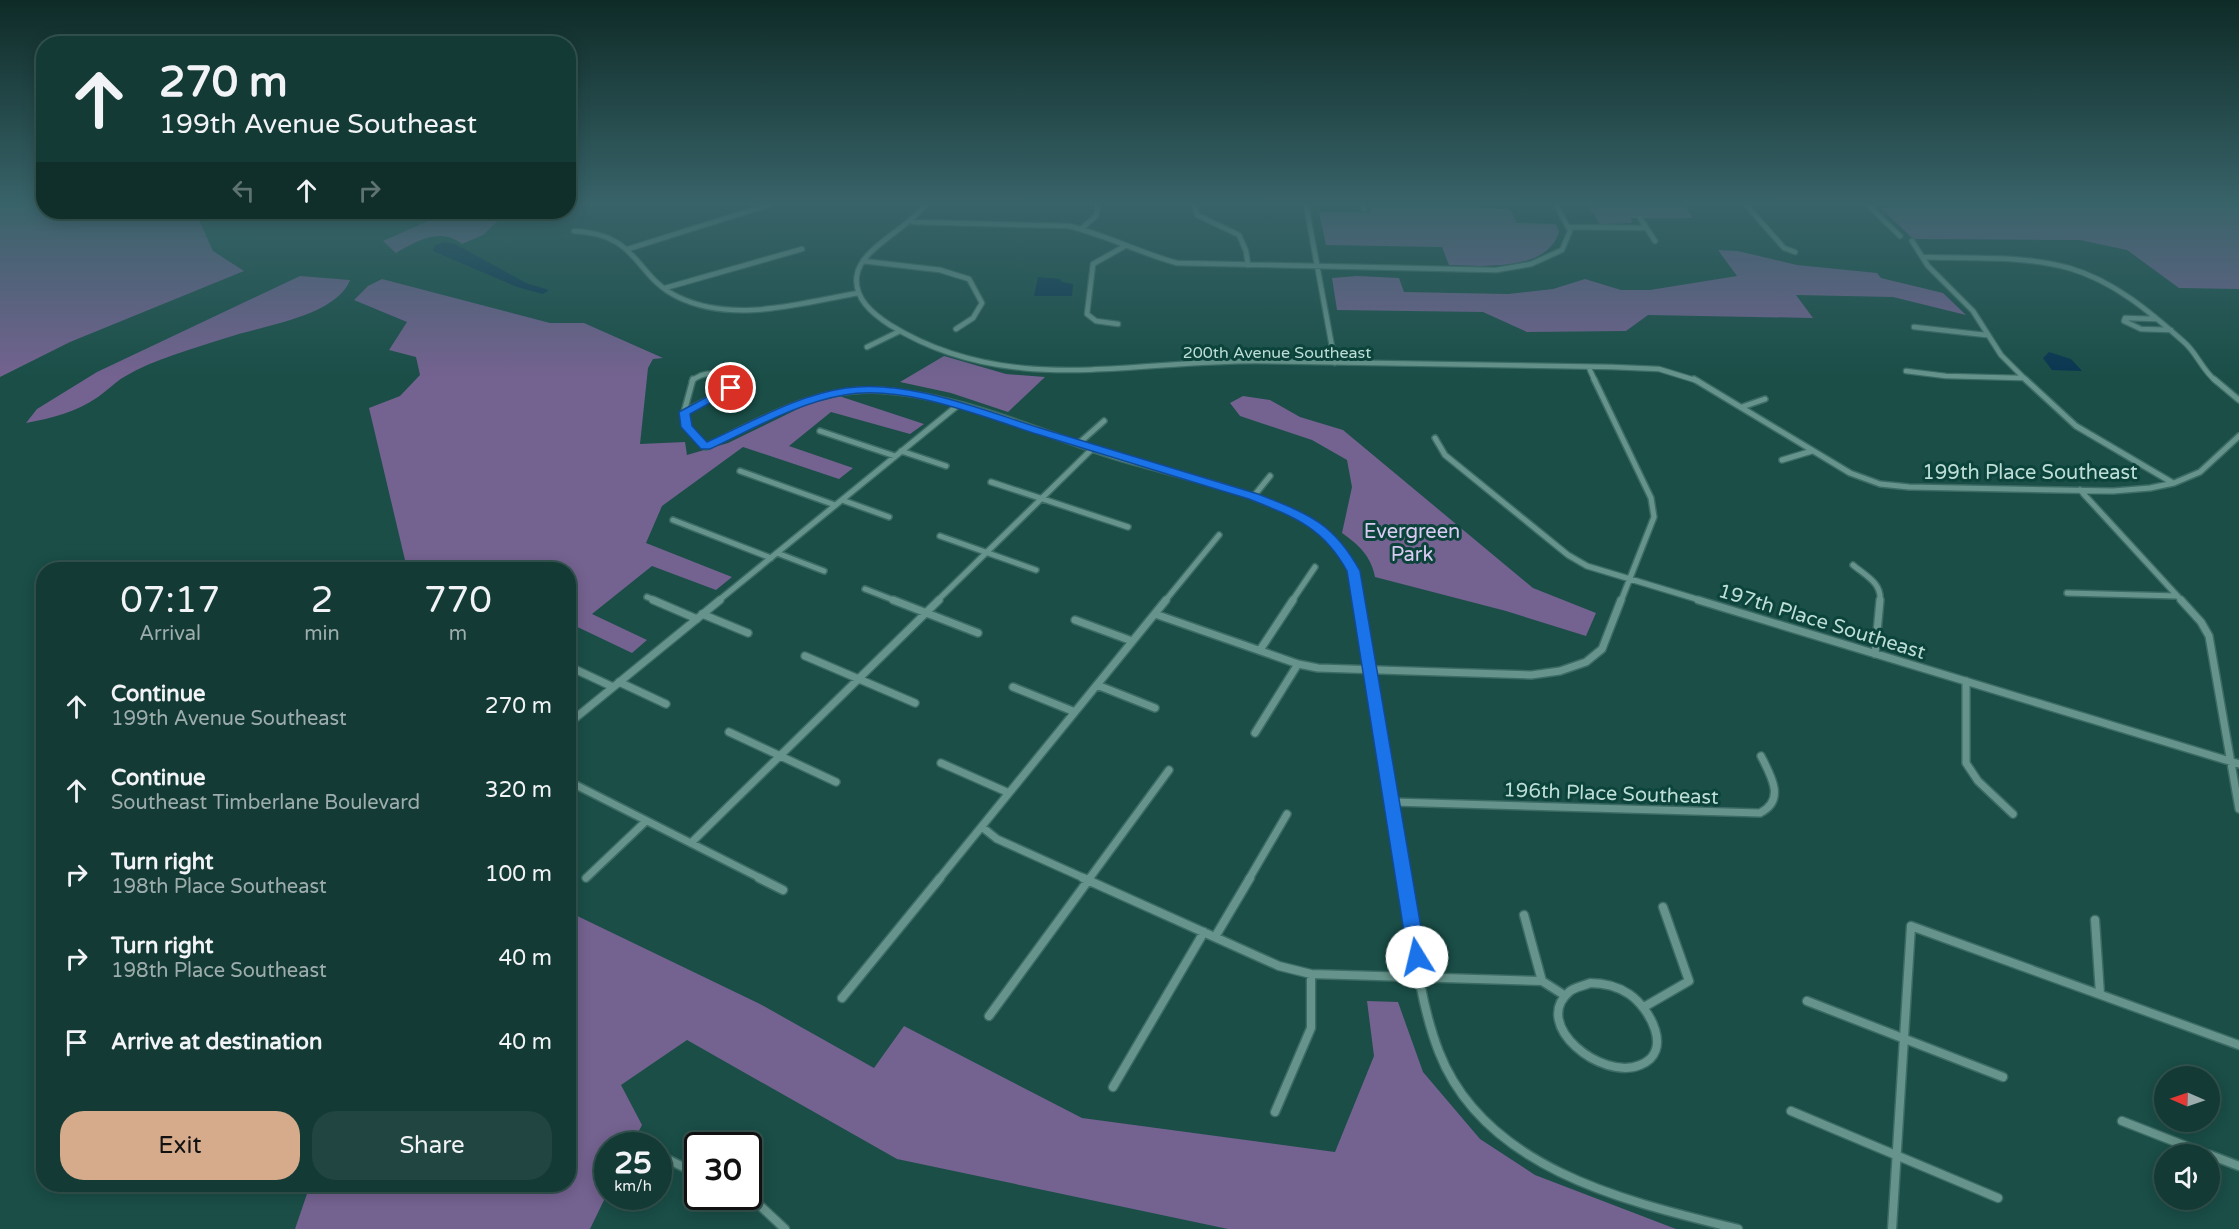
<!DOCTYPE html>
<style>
:root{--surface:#143a35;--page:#214541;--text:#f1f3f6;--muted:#9dadad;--line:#335450;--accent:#d6ab8b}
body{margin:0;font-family:"Varela Round",sans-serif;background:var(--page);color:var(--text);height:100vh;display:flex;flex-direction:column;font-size:22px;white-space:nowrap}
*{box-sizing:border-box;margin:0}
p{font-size:20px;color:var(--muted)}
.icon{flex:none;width:33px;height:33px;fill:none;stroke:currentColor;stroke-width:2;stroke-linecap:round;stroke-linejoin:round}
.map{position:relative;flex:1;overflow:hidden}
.details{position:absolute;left:36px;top:562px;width:540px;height:630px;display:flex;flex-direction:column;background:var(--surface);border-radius:24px;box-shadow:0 3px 15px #0003,0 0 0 2px var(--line)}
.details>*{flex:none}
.banner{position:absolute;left:36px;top:36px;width:540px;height:183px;border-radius:24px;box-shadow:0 3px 15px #0003,0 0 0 2px var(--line);background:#143a35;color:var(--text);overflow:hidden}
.needle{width:39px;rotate:272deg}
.buttons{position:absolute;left:2154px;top:1066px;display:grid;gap:12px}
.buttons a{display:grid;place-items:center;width:66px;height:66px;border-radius:50%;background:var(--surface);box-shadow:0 3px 15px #0003,0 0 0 2px var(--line);font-size:30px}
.speed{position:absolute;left:594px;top:1132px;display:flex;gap:12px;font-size:30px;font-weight:700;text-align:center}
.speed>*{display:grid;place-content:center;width:78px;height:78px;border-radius:50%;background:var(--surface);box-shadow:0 3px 15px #0003,0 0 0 2px var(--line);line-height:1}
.speed small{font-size:15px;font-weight:400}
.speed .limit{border:3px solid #111;border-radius:9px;background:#fff;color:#111}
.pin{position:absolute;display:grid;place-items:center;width:51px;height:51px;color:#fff;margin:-26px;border:3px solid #fff;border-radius:50%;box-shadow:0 2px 6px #0007}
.me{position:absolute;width:66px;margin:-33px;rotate:351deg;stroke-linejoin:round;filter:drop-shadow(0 0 4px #0008)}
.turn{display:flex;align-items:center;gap:21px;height:126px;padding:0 24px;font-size:27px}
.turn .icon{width:78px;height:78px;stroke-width:2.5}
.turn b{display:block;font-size:42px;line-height:51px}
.lanes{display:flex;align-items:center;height:57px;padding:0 24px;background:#0003;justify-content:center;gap:30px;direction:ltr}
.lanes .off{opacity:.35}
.eta{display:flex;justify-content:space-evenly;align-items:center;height:102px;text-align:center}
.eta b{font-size:36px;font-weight:600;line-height:42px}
.cta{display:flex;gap:12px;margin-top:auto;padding:12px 24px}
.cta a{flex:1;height:69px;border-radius:24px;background:var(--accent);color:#111;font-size:24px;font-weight:600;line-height:69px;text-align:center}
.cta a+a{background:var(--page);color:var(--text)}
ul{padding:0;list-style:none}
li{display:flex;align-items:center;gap:18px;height:84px;padding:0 24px}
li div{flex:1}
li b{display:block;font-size:22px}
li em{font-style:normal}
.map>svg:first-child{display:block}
.green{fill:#746290}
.water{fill:#0a3551}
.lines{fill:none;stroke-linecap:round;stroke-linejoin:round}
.street-far3-casing{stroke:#3b6b64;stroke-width:7}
.street-far2-casing{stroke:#3b6b64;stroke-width:8}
.street-far1-casing{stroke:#3b6b64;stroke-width:10}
.street-casing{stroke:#3b6b64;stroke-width:11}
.street-far3{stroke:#66938b;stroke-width:4.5}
.street-far2{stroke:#66938b;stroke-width:5}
.street-far1{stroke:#66938b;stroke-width:7}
.street{stroke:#66938b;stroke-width:8}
.route{fill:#1a73e8;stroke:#114b97;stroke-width:1.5}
.labels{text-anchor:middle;stroke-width:6;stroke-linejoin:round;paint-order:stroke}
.far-street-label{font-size:16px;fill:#bdddd7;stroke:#0c443c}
.street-label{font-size:20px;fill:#bdddd7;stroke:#0c443c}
.park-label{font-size:20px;fill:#dacbf3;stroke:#0c443c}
</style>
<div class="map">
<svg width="2239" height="1229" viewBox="0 0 2239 1229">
<rect width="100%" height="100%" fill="#1a4e47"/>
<path class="green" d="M 0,205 L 43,205 L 44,212 L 174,212 L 199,220 L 213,251 L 244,271 L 70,342 L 0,377 Z
M 1421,205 L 1510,209 L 1517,223 L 1556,224 L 1559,232 C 1547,272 1483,266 1449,265 L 1442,247 L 1326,245 L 1319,212 L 1370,213 L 1369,207 L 1421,207 Z
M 1588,205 L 1684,205 L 1693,218 L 1631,218 L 1632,223 L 1600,224 Z
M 1935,205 L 2239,205 L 2239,289 L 2179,288 L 2127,250 L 2080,240 L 1913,239 L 1881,208 Z
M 448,212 L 507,212 L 483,235 L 462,244 C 440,227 417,241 396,253 L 383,241 Z
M 1718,250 L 1738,251 L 1797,265 L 1877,273 L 1881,278 L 1943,293 L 1966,315 L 1893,297 L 1796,295 L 1813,318 L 1648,315 L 1626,331 L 1527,332 L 1483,312 L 1337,310 L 1332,278 L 1357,276 L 1399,278 L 1404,292 L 1508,294 L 1553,289 L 1585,279 L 1621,290 L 1650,290 L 1737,276 Z
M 300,276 L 350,280 C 336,317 259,326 226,338 C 192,349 154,359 124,377 C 115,382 107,391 98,397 C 76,412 53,418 26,423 L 37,409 L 97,372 Z
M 382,279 L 550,323 L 584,323 L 663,358 L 653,359 L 648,368 L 640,444 L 685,442 L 687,455 L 728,443 L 808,404 L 839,396 L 924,424 L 910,434 L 831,412 L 789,446 L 853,468 L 839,479 L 743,447 L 662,506 L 646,543 L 732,577 L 716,590 L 652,566 L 592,614 L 647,640 L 632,653 L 569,623 L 568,570 L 398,570 L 405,560 L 369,408 L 400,396 L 420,375 L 416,357 L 389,350 L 407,322 L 354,300 L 368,286 Z
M 944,356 L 1006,374 L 1045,377 L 1008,412 L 951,393 L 900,382 Z
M 1243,396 L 1270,400 L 1300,417 L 1343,430 L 1533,588 L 1596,613 L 1586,636 L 1506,611 L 1375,577 C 1371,556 1359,545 1342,533 L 1352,487 L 1347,460 L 1312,440 L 1240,416 L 1230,403 Z
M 569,912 L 760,1004 L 874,1068 L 904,1026 L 1082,1118 L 1335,1152 L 1374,1056 L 1367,1001 L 1398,1002 L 1423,1072 L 1480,1139 L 1535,1175 L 1676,1229 L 1228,1229 L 897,1159 L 687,1040 L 621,1085 L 642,1125 L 631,1146 L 608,1146 L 607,1194 L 590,1229 L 295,1229 L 310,1185 L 568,1185 Z"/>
<path class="water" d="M 444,242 L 455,244 L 526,283 L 549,290 L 543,294 L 517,287 L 433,251 L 434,246 Z
M 1038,277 L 1060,279 L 1062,282 L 1073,284 L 1072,296 L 1034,296 Z
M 2049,352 L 2071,359 L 2082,371 L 2052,370 L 2043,358 Z"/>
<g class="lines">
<defs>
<path id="street-far3" d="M 925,205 C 908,229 861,248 857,275 C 853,298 873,314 890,325 C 1007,397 1127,361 1255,361 L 1612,367 L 1659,369 L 1698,381
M 1194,205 L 1197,215 L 1239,235 L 1246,251 L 1248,265
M 1306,205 L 1335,363
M 1363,205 L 1364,209
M 1746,205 L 1784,248 L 1795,252
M 1868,205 L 1900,236
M 1640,218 L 1655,241
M 913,222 L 1069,226 C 1106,235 1140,253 1177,263 L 1496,270 L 1531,264 L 1562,250 L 1570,231 L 1556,205
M 1569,227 L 1646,228
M 1081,229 L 1096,216 L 1098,205
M 574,231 C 640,234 634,276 678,297 C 734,324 801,303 858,293
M 1912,241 L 1928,266 L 1973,311 L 2001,355 L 2027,381
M 628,249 L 768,205
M 1923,257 C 1971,259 2023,255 2069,268 C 2114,281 2150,312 2184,342 C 2197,353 2202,370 2216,381
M 863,261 L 940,270 L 969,279 L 982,303 L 973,318 L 956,329
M 665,288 L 802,249
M 2157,319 L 2125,318 L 2124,321 L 2141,329 L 2171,330
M 1118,324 L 1096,321 L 1087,314 L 1093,264 L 1125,246
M 1914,327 L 1986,335
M 867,347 L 900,331
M 1589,368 L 1595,381
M 1906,371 L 1946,376 L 2022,378
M 692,381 C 704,370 721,372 735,381"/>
<path id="street-far2" d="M 1594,379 L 1651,498 L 1654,517 L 1621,601
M 1694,379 L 1850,473 L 1880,484 L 1909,487 L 2113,491 L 2150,488 L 2174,483 L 2200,472 L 2239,436
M 2025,379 L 2076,426 L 2173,483
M 2214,379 L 2239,400
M 1742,407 L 1765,399
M 684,412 L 687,427 L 706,447 C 757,422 813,389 872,390 C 955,393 1035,431 1113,456 C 1174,475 1272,493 1322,531 C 1346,550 1353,572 1358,601
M 684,412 L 693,379
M 684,412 L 731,388 L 735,381 L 732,379
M 820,431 L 895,456
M 1435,438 L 1445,455 L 1568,555 L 1587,566 L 1703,601
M 1078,444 L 1104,421
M 901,451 L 946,466
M 1782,460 L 1812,451
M 740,471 L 835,505
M 991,482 L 1128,527
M 2080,490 L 2182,601
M 1253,497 L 1270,476
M 842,500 L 889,517
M 673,520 L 771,558
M 940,536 L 1036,570
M 777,553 L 824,571
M 1853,565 C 1866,576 1882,583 1880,601
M 865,589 L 896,601
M 2067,593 L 2177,596
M 647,597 L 657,601
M 718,601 L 957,406
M 937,601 L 1092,449
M 1165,601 L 1219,535
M 1292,601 L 1315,567"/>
<path id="street-far1" d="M 653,600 L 697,619
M 893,600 L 978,633
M 1358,600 L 1404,879
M 1698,600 L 2239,764
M 2181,600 L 2201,622 L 2209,636 L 2239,809
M 702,614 L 748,633
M 1155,614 L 1298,664 L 1318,668 L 1531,675 L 1560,671 L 1586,662 L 1602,649 L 1621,600
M 1075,620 L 1132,641
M 1260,650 L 1293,600
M 1875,654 L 1880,600
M 805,656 L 915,703
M 568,666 L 613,687
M 1966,681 L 1966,763 L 1978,781 L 2013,814
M 619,682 L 666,704
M 1097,685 L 1155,708
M 1013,687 L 1075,712
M 568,724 L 720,600
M 729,732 L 836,782
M 1255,733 L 1298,664
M 941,763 L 1009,793
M 568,781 L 762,879
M 1393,802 L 1760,813 C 1786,800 1771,776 1761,756
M 982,827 L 997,839 L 1086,879
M 691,843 L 939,600
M 586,878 L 646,821
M 939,879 L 1166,600
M 1089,879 L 1169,770
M 1249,879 L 1287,814"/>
<path id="street" d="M 759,878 L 783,890
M 1083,878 L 1279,966 L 1311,974 L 1542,981 L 1564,995
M 1404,878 C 1413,935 1418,998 1439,1052 C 1485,1170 1629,1202 1738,1229
M 1524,915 L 1542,981
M 2095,920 L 2100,994
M 1215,937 L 1250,878
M 1590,983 C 1604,983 1617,986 1629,994 C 1650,1008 1674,1052 1640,1065 C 1602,1081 1531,1025 1569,992 C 1574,987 1584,986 1590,983 Z
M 842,998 L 940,878
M 1807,1001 L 2003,1077
M 1644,1007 L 1689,981 L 1663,907
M 989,1016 L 1090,878
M 1113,1087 L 1204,932
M 1791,1111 L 1998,1198
M 1275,1112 L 1311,1028 L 1311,974
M 2122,1121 L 2209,1155
M 2210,1155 L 2239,1166
M 667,1159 L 698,1174
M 746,1197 L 755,1201 L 785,1229
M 1892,1229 L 1911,926 L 2239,1045"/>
</defs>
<use href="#street-far3" class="street-far3-casing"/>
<use href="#street-far2" class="street-far2-casing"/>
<use href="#street-far1" class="street-far1-casing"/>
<use href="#street" class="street-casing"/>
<use href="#street-far3" class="street-far3"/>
<use href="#street-far2" class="street-far2"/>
<use href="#street-far1" class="street-far1"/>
<use href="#street" class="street"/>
</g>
<linearGradient id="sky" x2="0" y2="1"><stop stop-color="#0e2b27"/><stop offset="0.54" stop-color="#386369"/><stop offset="1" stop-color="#386369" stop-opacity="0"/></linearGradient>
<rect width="2239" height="377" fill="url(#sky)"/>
<path class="route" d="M 727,386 L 737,388 L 690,414 L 692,426 L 707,442 C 752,422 797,395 846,388 C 908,379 982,410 1040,428 C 1113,450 1185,472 1258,494 C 1308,514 1333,522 1360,571 L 1426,957 L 1423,963 L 1417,965 L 1411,963 L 1408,957 L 1347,571 C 1323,527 1294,517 1249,499 C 1179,478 1109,456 1040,435 C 982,417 905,384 844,395 C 797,403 753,429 710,449 L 701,449 L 681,427 L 679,412 Z"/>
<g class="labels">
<g class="far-street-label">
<text x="1277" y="358">200th Avenue Southeast</text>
</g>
<g class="street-label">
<text x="2030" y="479">199th Place Southeast</text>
<text transform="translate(1822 621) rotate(17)" y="7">197th Place Southeast</text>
<text transform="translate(1611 793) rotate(2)" y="7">196th Place Southeast</text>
</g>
<g class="park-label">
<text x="1412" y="538">Evergreen<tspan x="1412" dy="23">Park</tspan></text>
</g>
</g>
</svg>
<div class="buttons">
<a><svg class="needle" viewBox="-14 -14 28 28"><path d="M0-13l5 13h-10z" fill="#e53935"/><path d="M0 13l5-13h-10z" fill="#9dadad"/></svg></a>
<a><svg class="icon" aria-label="sound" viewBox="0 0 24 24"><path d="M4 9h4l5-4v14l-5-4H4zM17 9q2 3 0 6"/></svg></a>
</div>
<div class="speed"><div>25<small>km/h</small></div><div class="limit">30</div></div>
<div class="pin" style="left:731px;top:388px;background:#d93025"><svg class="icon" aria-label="arrive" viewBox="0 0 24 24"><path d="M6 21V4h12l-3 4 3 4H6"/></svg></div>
<svg class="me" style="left:1417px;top:957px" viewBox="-20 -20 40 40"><circle r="19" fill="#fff"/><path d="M0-13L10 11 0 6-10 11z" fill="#1a73e8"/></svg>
<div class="banner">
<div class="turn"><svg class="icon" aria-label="ahead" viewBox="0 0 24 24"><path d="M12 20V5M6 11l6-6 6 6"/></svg><div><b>270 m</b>199th Avenue Southeast</div></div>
<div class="lanes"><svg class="icon off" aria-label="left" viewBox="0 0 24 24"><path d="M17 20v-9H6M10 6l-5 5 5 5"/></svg><svg class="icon" aria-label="ahead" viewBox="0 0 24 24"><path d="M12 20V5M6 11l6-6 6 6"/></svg><svg class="icon off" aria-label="right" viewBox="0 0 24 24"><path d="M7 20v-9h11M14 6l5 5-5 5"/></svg></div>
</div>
<section class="details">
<div class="eta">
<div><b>07:17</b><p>Arrival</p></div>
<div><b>2</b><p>min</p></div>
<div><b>770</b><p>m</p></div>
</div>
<ul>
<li><svg class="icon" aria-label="ahead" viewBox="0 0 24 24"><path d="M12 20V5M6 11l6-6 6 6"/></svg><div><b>Continue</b><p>199th Avenue Southeast</p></div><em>270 m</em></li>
<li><svg class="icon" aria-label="ahead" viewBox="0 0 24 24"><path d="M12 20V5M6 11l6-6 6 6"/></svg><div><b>Continue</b><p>Southeast Timberlane Boulevard</p></div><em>320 m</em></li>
<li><svg class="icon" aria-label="right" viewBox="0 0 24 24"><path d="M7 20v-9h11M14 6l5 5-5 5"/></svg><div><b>Turn right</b><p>198th Place Southeast</p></div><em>100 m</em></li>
<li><svg class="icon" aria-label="right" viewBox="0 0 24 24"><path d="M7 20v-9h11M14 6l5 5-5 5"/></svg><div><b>Turn right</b><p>198th Place Southeast</p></div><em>40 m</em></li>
<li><svg class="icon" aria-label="arrive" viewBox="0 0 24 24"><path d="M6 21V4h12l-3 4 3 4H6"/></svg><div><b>Arrive at destination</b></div><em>40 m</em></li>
</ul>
<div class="cta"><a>Exit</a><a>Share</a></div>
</section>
</div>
